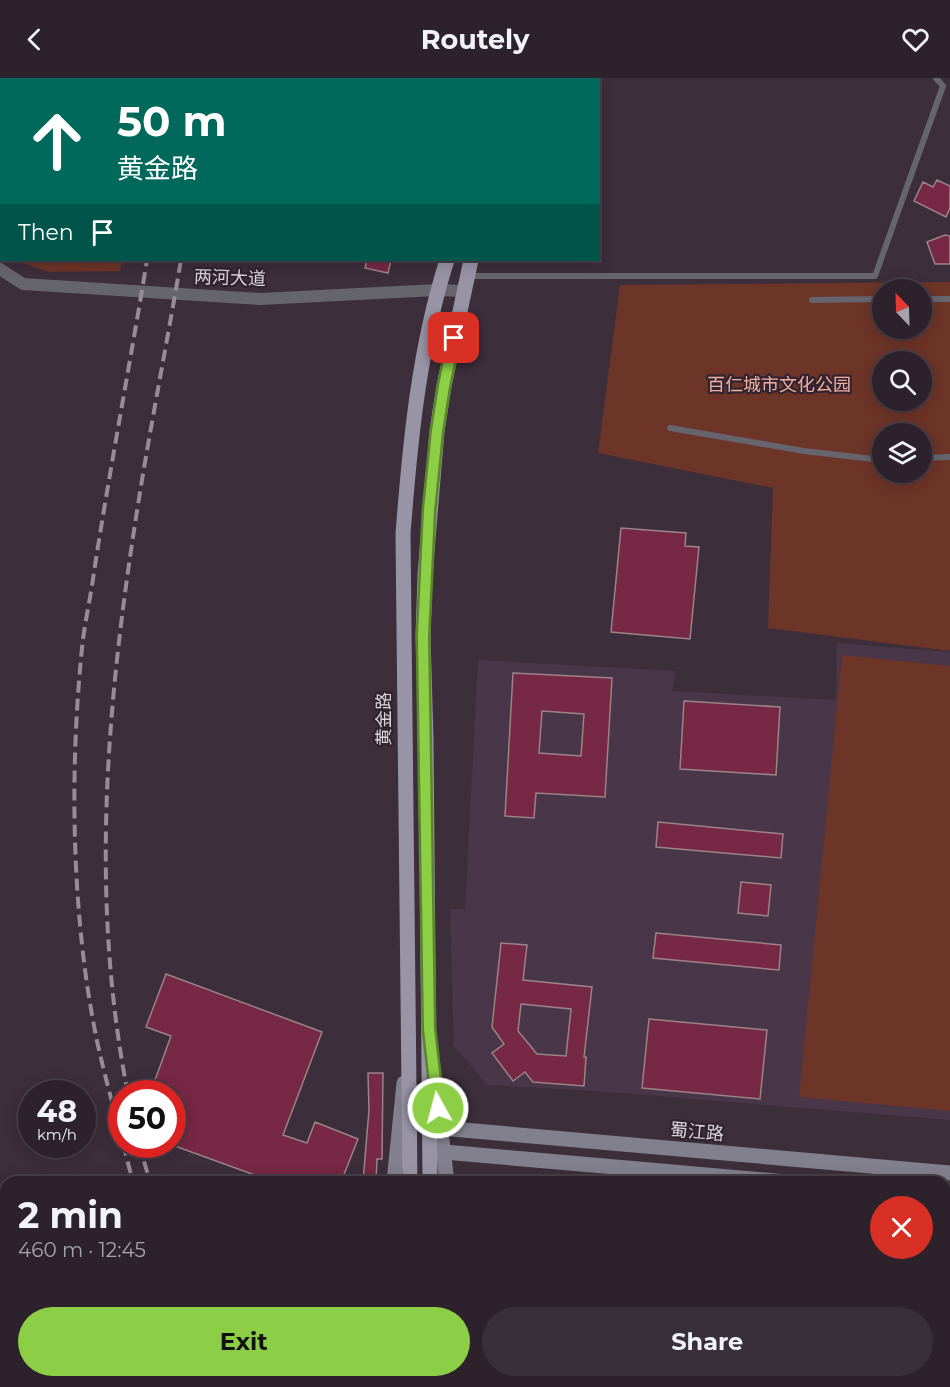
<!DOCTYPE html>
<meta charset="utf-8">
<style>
:root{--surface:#2d222c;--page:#392f38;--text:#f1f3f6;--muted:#a7a4a9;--line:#483f48;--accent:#8cce45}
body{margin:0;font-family:Montserrat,"Noto Sans SC",sans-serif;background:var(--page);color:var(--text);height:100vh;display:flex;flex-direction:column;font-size:22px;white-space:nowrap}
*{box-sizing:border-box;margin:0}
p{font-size:20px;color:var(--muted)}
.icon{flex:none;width:33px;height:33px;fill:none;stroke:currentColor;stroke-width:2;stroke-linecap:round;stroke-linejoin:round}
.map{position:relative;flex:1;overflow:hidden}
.sheet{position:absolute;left:0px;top:1098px;width:951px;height:212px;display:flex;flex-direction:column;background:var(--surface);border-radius:18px 18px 0 0;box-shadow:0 3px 15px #0003,0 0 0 2px var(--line)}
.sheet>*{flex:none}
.guide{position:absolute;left:0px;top:0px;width:600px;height:183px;box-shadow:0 3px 15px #0003,0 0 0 2px var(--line);background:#00695c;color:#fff;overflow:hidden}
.needle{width:39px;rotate:337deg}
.buttons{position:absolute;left:872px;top:201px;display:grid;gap:12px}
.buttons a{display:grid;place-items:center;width:60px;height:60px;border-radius:50%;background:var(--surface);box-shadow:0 3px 15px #0003,0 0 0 2px var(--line);font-size:30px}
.speed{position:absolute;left:18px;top:1002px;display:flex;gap:12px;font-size:30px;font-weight:700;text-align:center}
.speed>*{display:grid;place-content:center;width:78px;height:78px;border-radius:50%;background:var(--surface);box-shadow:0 3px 15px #0003,0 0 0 2px var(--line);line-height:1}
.speed small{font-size:15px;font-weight:400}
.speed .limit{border:9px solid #d22;background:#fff;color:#111}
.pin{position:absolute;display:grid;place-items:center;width:51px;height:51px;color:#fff;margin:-26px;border-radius:12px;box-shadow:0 3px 9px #0006}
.me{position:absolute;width:66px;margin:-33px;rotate:353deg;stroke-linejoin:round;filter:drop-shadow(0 0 4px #0008)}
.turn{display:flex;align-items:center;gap:21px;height:126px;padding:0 18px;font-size:27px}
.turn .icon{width:78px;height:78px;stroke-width:2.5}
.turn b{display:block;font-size:42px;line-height:51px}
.then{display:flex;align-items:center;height:57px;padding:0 18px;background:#0003;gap:12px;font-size:22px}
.round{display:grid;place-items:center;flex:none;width:63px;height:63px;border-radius:32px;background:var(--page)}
.head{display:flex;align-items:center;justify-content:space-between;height:102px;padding:0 18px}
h1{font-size:36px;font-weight:700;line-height:45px}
.button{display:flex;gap:12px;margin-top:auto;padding:12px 18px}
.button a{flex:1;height:69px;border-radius:36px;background:var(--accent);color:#111;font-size:24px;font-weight:700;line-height:69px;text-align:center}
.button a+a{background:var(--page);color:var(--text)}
header{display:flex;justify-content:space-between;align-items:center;height:78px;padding:0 18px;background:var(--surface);font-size:27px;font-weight:700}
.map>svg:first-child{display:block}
.built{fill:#493648}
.green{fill:#6d3428;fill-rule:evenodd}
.water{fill:#000d49}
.building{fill:#762845;stroke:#9a8389;stroke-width:1.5;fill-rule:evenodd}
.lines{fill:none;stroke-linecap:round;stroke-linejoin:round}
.lane{stroke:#66646d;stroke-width:6}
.street{stroke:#66646d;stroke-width:12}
.secondary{stroke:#82808d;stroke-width:15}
.primary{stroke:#9894a6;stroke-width:15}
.rail{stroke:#978c97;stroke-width:4;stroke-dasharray:12 6;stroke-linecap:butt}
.route-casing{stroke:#5b862d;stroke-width:15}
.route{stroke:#8cce45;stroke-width:10}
.labels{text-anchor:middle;stroke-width:4.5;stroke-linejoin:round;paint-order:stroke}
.street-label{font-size:18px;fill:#dad1da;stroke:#312431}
.park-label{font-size:18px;fill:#f3ad9d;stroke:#312431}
</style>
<header><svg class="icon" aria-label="back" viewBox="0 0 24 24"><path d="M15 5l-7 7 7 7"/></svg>Routely<svg class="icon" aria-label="heart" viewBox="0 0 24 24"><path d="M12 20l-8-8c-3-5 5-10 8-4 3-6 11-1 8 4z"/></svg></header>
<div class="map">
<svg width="950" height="1309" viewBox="0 0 950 1309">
<rect width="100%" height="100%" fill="#3c2e3b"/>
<path class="built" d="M 837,565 L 950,574 L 950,1042 L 595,1013 L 487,1007 L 454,968 L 450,831 L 465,831 L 478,582 L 676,593 L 672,613 L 836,622 Z"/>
<path class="green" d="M 230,0 L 388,0 L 230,1 Z
M 0,53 L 2,54 L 1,177 L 0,177 Z
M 14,182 L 122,182 L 120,193 L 49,194 Z
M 950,204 L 950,573 L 768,550 L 773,410 L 598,375 L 620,207 ZM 882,212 L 921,212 L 921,250 L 882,250 ZM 882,284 L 921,284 L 921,322 L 882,322 ZM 882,356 L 921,356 L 921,394 L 882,394 Z
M 842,577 L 950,588 L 950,1033 L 799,1019 Z"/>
<path class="water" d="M 0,1113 L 6,1115 L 6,1151 L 0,1150 Z
M 329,1304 L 407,1304 L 418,1309 L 338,1309 Z"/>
<path class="building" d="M 937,102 L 950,108 L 950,130 L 946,139 L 914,123 L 923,104 L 933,109 Z
M 945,157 L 950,158 L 950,186 L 935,186 L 927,164 Z
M 367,182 L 391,182 L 388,195 L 365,190 Z
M 621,450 L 686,455 L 685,468 L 699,469 L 690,561 L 611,554 Z
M 513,595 L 612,600 L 605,719 L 536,715 L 534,740 L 505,738 ZM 542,633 L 584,636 L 581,678 L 539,675 Z
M 684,623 L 780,629 L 776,697 L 680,691 Z
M 658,744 L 783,756 L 781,780 L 656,769 Z
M 741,804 L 771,807 L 768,838 L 738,835 Z
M 656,855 L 781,867 L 779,892 L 653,880 Z
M 501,865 L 527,867 L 523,902 L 592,909 L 584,979 L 586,979 L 584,1008 L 533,1004 L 525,994 L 513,1003 L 492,975 L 504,966 L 492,949 ZM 521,926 L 571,931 L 566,978 L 537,976 L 518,953 Z
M 166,896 L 322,954 L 283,1057 L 307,1065 L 315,1044 L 358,1061 L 341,1104 L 249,1104 L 252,1096 L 172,1067 L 172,1052 L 182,1027 L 172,1023 L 172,1016 L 150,1016 L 171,958 L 146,949 Z
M 649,941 L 767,952 L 760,1021 L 642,1010 Z
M 368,995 L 383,995 L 382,1081 L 377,1081 L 376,1104 L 363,1104 L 369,1032 Z"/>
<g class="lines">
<path class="lane" d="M 468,198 L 875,198 L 943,8 L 936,0
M 921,221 L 950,221
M 812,222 L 882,221
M 670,350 L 804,373 L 882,382
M 921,380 L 950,379"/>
<path class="street" d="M 0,191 L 23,206 L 260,221 L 437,212 L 464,213
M 14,1304 L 24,1304"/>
<path class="secondary" d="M 434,997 L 447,1104
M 441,1050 L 950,1095
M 444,1074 L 786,1104
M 394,1104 L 404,1005
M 945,1117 L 950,1118
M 390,1309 L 391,1304
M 451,1309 L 451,1304"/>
<path class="primary" d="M 507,2 L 507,0
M 532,2 L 532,0
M 410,1104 L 403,456 C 410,364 419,270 447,182
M 430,1104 L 426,661 L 423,558 L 425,497 L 437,353 L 444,308 L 471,182
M 0,1239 L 6,1244
M 0,1273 L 6,1278
M 33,1304 L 39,1309
M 70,1304 L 76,1309
M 407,1309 L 407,1304
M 426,1309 L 426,1304"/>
<path class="rail" d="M 175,2 L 176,0
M 209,2 L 209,0
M 128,1016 C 87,810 109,601 143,396 C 155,325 169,253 181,182
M 122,1060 C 113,1028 104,995 97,963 C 71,838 69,688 83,561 C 86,539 91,517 94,494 C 110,390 130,286 147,182
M 123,1066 L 133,1104
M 139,1066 L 150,1104
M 206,1304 L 208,1309
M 219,1304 L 222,1309"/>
</g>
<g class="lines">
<defs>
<path id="route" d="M 438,1030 L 429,951 L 423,558 L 429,432 L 437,353 L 444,308 L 454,260"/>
</defs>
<use href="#route" class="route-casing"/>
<use href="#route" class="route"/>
</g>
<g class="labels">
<g class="street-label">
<text transform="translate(230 200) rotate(2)" y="6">两河大道</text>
<text transform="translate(384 641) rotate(-90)" y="6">黄金路</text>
<text transform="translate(697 1054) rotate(5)" y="6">蜀江路</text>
</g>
<g class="park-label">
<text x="779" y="313">百仁城市文化公园</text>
</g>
</g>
</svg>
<div class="buttons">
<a><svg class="needle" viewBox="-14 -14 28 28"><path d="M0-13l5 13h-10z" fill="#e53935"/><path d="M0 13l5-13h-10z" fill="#a7a4a9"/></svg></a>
<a><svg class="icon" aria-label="search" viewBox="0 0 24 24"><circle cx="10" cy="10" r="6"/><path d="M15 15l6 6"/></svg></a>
<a><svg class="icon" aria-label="layers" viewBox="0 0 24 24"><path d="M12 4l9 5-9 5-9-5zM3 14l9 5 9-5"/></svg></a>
</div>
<div class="speed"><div>48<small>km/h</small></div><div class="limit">50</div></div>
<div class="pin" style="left:454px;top:260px;background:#d93025"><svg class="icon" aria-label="arrive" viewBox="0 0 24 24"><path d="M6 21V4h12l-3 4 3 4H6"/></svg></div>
<svg class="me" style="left:438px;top:1030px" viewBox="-20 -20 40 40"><circle r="17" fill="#8cce45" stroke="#fff" stroke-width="3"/><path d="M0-11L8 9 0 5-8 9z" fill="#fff"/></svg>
<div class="guide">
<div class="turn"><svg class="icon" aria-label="ahead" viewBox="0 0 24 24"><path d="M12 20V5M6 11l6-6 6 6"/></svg><div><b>50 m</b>黄金路</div></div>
<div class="then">Then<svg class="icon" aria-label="arrive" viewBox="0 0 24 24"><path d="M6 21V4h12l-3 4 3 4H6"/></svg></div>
</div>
<section class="sheet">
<div class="head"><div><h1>2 min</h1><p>460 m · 12:45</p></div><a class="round" style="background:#d93025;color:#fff"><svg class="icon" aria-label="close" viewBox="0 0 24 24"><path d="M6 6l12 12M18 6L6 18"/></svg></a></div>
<div class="button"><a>Exit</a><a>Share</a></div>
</section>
</div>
